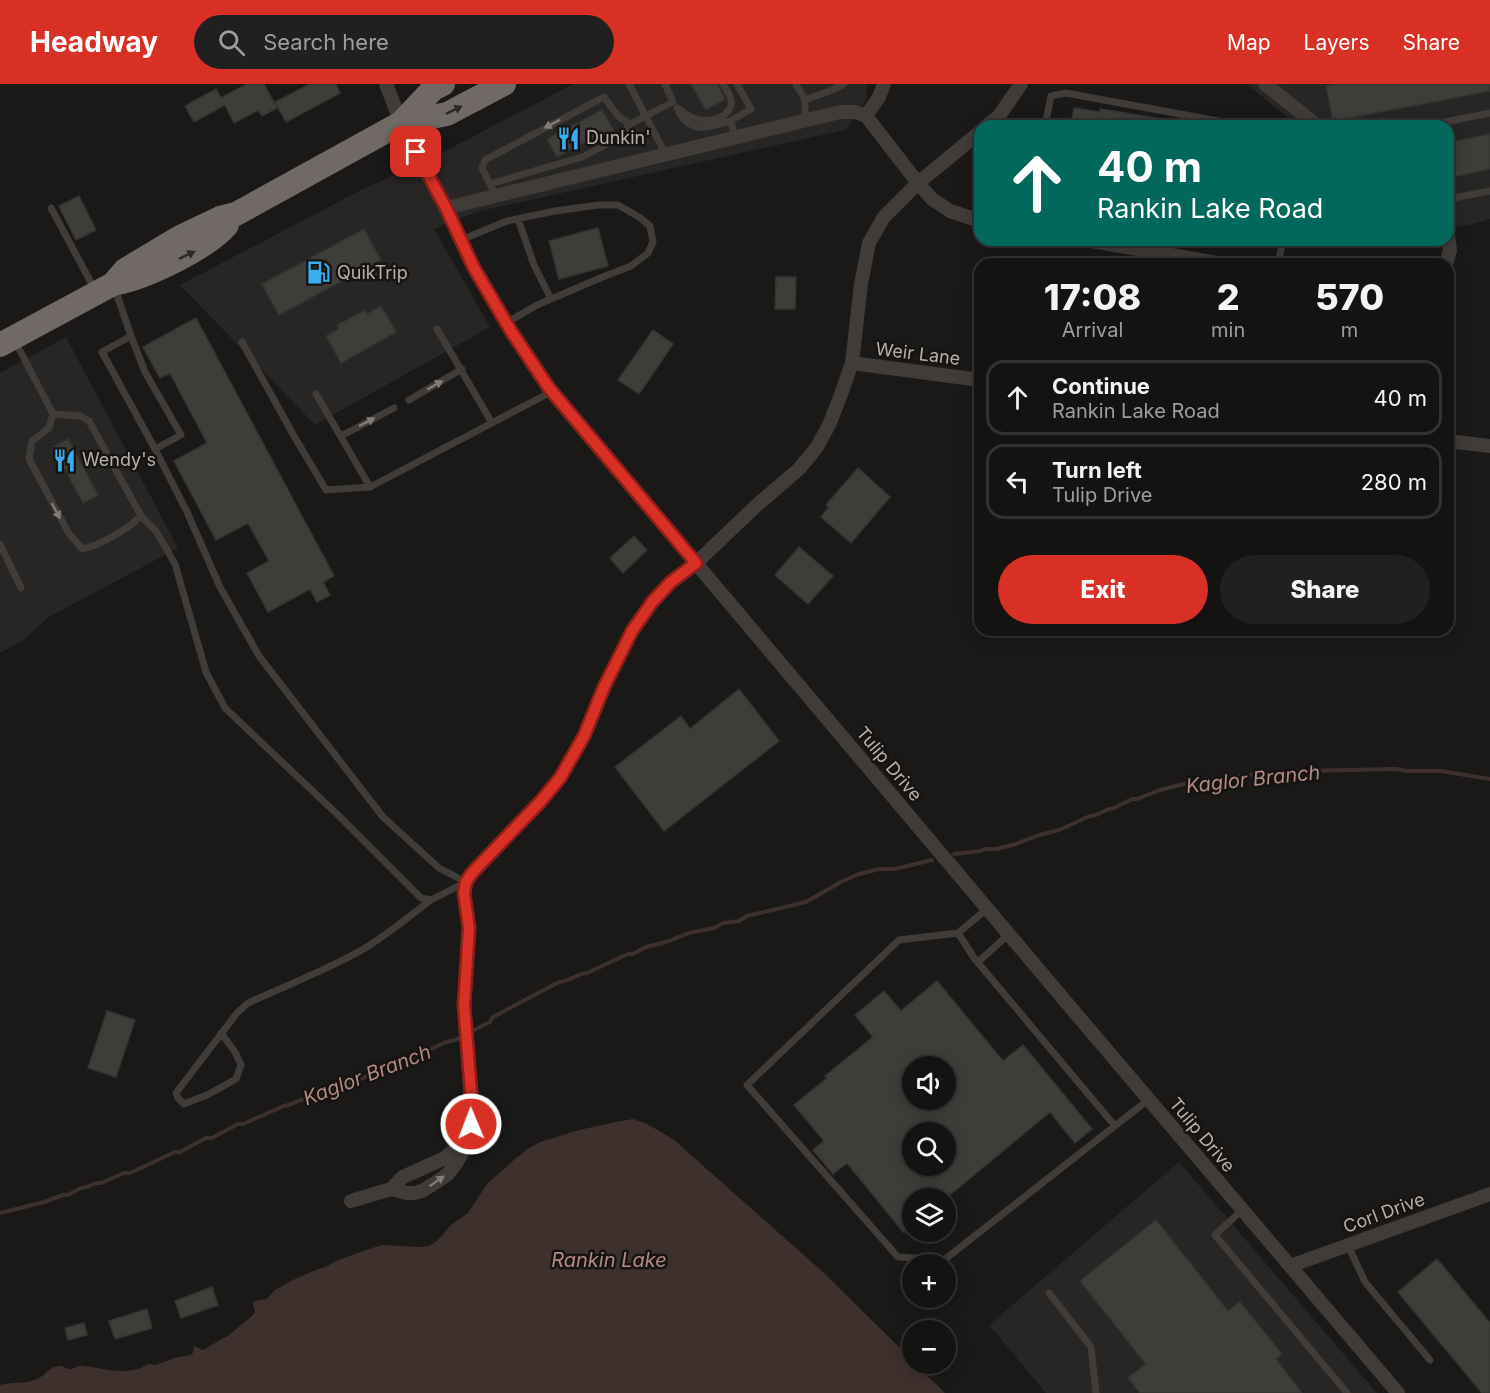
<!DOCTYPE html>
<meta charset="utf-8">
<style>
:root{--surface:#141312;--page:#212020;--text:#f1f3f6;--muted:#9d9e9f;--line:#333232;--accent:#d93025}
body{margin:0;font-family:Inter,sans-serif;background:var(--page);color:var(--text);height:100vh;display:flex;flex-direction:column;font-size:22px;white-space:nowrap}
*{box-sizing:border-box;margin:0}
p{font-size:20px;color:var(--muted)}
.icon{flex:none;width:33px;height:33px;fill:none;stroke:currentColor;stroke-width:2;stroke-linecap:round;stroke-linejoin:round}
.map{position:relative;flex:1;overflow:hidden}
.drawer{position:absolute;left:974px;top:174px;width:480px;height:378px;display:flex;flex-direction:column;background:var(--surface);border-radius:18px;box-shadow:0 3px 15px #0003,0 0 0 2px var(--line)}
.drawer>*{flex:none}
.hud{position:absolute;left:974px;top:36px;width:480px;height:126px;border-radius:18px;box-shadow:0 3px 15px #0003,0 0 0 2px var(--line);background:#00695c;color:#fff;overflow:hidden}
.controls{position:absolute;left:902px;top:972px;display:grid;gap:12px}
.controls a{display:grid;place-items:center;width:54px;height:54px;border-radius:50%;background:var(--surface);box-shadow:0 3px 15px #0003,0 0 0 2px var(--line);font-size:30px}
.pin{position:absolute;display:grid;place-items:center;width:51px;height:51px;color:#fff;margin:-26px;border-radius:12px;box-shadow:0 3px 9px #0006}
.me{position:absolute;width:66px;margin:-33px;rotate:359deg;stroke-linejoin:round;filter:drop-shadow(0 0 4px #0008)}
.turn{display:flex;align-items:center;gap:21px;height:126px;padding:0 24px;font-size:27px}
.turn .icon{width:78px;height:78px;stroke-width:2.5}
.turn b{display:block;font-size:42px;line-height:51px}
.eta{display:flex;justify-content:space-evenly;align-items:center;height:102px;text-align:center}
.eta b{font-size:36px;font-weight:800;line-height:42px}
.cta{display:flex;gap:12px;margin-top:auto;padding:12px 24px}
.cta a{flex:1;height:69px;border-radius:36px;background:var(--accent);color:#fff;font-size:24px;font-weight:800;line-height:69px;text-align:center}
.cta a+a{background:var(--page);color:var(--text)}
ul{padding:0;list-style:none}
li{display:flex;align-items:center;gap:18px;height:75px;margin:0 12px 9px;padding:0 12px;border:3px solid var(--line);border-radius:18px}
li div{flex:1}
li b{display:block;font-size:22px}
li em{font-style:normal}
header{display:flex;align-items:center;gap:36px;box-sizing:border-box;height:84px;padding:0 30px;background:var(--accent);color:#fff}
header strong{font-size:28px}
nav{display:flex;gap:33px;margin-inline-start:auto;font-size:21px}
.search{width:420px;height:54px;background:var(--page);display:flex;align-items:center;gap:15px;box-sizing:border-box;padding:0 21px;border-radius:33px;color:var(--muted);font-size:22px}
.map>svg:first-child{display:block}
.built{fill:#272624}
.water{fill:#3e302d}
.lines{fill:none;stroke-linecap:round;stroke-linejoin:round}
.stream{stroke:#3e302d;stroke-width:4}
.building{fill:#3f3d3a;stroke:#363432;stroke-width:1.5;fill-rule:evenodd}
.lane{stroke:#3f3c39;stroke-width:7}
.street{stroke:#3f3c39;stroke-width:14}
.highway{stroke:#706965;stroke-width:24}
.oneway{fill:#2c2927}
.oneway2{fill:#827c77}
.route-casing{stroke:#8d1f18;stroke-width:15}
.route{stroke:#d93025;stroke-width:10}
.labels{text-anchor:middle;stroke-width:5;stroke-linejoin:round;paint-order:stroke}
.poi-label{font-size:18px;fill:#b9b0aa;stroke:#151412;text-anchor:start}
.street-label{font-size:18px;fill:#b9b0aa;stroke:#151412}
.water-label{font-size:20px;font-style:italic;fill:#b48a82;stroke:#151412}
</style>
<header>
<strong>Headway</strong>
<div class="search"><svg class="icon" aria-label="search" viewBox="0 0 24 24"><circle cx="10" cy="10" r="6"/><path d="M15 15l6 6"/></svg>Search here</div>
<nav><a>Map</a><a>Layers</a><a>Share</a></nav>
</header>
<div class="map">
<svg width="1490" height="1309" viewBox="0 0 1490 1309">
<rect width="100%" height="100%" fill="#1a1918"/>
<path class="built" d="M 573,0 L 867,0 L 866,17 L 845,46 L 476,128 L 434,145 L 490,243 L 315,341 L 180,201 L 361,106 L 436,72 Z
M 1246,0 L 1490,0 L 1490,135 L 1469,141 L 1448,144 L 1448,42 L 1299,42 Z
M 66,253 L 178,464 L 49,533 L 22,557 L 0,569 L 0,289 Z
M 1179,1078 L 1377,1309 L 1046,1309 L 989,1241 Z"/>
<path class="water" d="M 633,1035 L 647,1040 L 673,1055 L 823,1188 L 912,1276 L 912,1280 L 915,1280 L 945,1309 L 0,1309 L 0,1301 C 12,1298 26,1300 37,1295 C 45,1292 49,1281 61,1282 C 66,1283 65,1285 70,1285 C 75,1285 78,1281 83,1282 C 103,1284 130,1293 148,1280 L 155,1281 L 175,1274 L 190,1271 L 193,1269 L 194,1262 L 203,1266 L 229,1251 L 252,1232 L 255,1228 L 253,1220 L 255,1217 L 267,1215 L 275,1206 L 293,1196 L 316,1186 L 325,1183 L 341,1175 L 372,1164 L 383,1161 L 421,1163 L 429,1162 L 437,1157 L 451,1141 L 468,1129 L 487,1100 L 516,1074 L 529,1064 L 540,1058 L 579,1046 L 616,1038 Z"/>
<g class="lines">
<path class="stream" d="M 954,770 L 981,767 L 985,765 L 996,765 L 1016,760 L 1039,751 L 1059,746 L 1090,732 L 1096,731 L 1109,725 L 1114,724 L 1132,715 L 1137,715 L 1160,706 L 1200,696 L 1237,693 L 1247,691 L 1280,690 L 1301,687 L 1395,685 L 1407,687 L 1441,687 L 1490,695
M 470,948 L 490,938 L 493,933 L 559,898 C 570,898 577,889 587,889 L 628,870 L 633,870 L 646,863 L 666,858 L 689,849 L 714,844 L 723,839 L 739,837 L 747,832 L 806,818 L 841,798 L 859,790 L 879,785 L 895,785 L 932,776
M 0,1129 L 44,1118 L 63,1111 L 68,1111 L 81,1104 L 87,1103 L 96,1099 L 101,1099 L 124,1089 L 130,1089 L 175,1068 L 180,1068 L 206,1054 L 212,1054 L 238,1040 L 243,1040 L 284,1022 L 289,1021 L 298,1017 L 318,1012 L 345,1000 L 350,1000 L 395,979 L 401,979 L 446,958 L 455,956 L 463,952"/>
</g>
<path class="building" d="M 247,0 L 264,0 L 277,24 L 262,32 L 258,26 L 234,39 L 225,21 L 194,38 L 185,22 L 216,5 L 221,14 Z
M 310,0 L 336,0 L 340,9 L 286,38 L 275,18 Z
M 691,0 L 717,0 L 725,15 L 706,26 Z
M 1339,0 L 1490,0 L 1490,7 L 1333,37 L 1326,2 Z
M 1074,24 L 1100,28 L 1100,25 L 1168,36 L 1168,42 L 1071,42 Z
M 602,26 L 615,49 L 598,58 L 596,52 L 557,73 L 547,55 Z
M 1490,50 L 1490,85 L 1448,94 L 1448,59 Z
M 79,112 L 96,146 L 76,156 L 59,122 Z
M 598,144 L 608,182 L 559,195 L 549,157 Z
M 364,145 L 381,176 L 279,231 L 262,200 Z
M 776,193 L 796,193 L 795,225 L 775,225 Z
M 381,222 L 396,248 L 341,279 L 326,252 L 339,245 L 337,241 L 365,226 L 367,230 Z
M 196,234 L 334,492 L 323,498 L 330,511 L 317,518 L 310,505 L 268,528 L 247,489 L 269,477 L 248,439 L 216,456 L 174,377 L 207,359 L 170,289 L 160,294 L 143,263 Z
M 653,246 L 673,260 L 639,310 L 618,296 Z
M 68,355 L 98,411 L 83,419 L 53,363 Z
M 858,384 L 890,413 L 851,459 L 821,433 L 829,423 L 826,421 Z
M 634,452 L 647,466 L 623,489 L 610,474 Z
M 799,463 L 833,492 L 808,520 L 775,491 Z
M 739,605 L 779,657 L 664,747 L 615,683 L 681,632 L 690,645 Z
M 937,897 L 1003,977 L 1023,961 L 1092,1045 L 1075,1059 L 1050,1028 L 946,1114 L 912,1114 L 912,1142 L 904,1149 L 847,1079 L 833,1090 L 813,1066 L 824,1057 L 794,1021 L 827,994 L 825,992 L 873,953 L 855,931 L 884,907 L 901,927 ZM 912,982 L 945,982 L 945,1016 L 912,1016 ZM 912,1048 L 945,1048 L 945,1082 L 912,1082 Z
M 107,927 L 135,936 L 116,993 L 88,984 Z
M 1156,1136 L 1228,1227 L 1240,1218 L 1282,1270 L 1276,1275 L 1302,1309 L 1140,1309 L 1128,1294 L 1146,1280 L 1080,1197 Z
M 1437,1175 L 1490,1239 L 1490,1309 L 1482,1309 L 1398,1208 Z
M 212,1203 L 218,1221 L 181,1234 L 175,1217 Z
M 147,1225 L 152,1244 L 115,1255 L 109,1237 Z
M 84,1239 L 87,1251 L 68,1256 L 65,1244 Z"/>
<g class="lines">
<path class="lane" d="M 629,0 L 666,71
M 796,0 L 805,16 L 805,37
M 805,16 L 832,6 L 844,0
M 677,24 C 682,27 687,32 693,34 C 704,39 726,36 731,22 C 733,15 727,6 723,0
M 679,28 C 691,51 710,43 730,37
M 1045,42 L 1051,12 L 1066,9 L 1245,42
M 1425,42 L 1490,29
M 736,53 L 730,37 L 751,25 L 737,0
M 490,100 L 582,73 L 619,54 L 630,40
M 496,112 L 482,84 L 485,76 L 604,13 L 619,33 L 630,40 L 673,18 L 665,0
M 1448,115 L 1490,107
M 51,124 L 94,204
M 518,135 L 534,181 L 551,215
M 461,156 L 507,137 L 555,127 L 599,121 L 618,121 L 639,133 L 650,142 L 653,158 L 648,169 L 631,182 L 605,192 L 537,221 L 506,239
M 1278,180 L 1283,156
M 114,202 L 131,252 L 102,268 L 155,365 L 181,351 L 145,288 L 131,252
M 437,245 L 492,339
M 15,257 L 53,330 L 49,344 L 32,357 L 29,375 L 68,448 L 82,465 C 99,462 128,445 141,432 L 89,337 L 80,332 L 53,330
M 242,258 L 294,352 L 326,406 L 370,403
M 316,310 L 370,403 L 551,308
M 409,316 L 462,285
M 341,352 L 394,324
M 155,365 L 187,428 L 220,503 L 259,572 L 383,733 L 439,784 L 466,798
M 141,432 L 156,447 L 175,480 L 206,588 L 225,624 L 339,732 L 421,814 L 431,816 L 466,798
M 0,460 L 21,504
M 987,825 L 958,849 L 899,856 L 747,1001 L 898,1173 L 944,1176 L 1148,1016
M 958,849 L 974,874 L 1115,1042
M 978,878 L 1009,850
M 221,949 L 235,968 L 241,981 L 236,995 L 207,1011 L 184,1020 L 178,1014 L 176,1009 L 237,929 L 248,919 C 285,902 324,887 360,867 C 385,853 408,833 431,816
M 1242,1126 L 1215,1151 L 1347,1309
M 1348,1161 L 1365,1198 L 1430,1276
M 1049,1209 L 1091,1263 L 1096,1309"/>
<path class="street" d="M 386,0 L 401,39 L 446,124 L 474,184 L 511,247 L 549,305 L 1066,918 L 1398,1309
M 1265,0 L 1318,42
M 866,32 L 879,13 L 884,0
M 986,42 L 999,32 L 1021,0
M 446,124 L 840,28 L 855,28 L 866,32 L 918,99 L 932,115 L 950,127 L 980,137
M 1086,156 L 1223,180
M 1446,180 L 1450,167 L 1448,150
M 852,279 L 980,296
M 1448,357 L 1490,362
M 391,1105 L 406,1109 L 414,1109 L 422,1107 L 438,1097 L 448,1090 L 457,1078 L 464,1065 L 464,1059 L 469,1050 L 472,1032 L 464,921 L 469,844 L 464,809 L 466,798 L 472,789 L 541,717 L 560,694 L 584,652 L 604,603 L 632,547 L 653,517 L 671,498 L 696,479 L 757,421 L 799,385 L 817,363 L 829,341 L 840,313 L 852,279 L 861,200 L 869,159 L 884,133 L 918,99 L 980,48
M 351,1117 L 391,1105 L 403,1093 L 445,1074 L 458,1062 L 464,1059
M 1290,1182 L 1490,1110"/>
<path class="highway" d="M 401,39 L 433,5 L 443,0
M 113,200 L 125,186 L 180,153 L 220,134 L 236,130 L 401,39 L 447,30 L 504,0
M 0,261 L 113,200 C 144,195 206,165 227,141"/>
</g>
<defs><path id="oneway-solid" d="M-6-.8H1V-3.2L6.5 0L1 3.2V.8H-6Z" transform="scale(1.5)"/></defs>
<g class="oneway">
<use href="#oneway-solid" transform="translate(454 26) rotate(-26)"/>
<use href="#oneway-solid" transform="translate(187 171) rotate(-25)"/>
</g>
<g class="oneway2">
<use href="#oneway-solid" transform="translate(552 40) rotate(152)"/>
<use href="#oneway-solid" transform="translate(435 301) rotate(-30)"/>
<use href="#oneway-solid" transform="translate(367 338) rotate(-27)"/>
<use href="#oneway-solid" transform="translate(56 427) rotate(62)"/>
<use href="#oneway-solid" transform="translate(437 1097) rotate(-35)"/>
</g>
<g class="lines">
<defs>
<path id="route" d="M 416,68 L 446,124 L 474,184 L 511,247 L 549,304 L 696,479 L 671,498 L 653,517 L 632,547 L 604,603 L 584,652 L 560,694 L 541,717 L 472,789 L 466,798 L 464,809 L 469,844 L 464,921 L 472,1020 L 471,1040"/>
</defs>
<use href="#route" class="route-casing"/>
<use href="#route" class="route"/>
</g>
<defs>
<symbol id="restaurant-bare" viewBox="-9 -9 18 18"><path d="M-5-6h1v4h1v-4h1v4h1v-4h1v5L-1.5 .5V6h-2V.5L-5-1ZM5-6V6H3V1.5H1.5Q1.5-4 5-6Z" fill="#39adf0" stroke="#151412" stroke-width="2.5" paint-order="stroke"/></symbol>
<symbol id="fuel-bare" viewBox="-9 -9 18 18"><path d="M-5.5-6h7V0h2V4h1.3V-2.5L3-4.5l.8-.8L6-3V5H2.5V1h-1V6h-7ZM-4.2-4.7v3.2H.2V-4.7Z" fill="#39adf0" stroke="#151412" stroke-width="2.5" paint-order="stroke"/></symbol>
</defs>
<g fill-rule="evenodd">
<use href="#restaurant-bare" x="552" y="38" width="33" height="33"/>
<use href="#fuel-bare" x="302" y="172" width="33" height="33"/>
<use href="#restaurant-bare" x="48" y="360" width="33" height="33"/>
</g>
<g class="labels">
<g class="poi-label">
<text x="586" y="60">Dunkin'</text>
<text x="337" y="195">QuikTrip</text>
<text x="82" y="382">Wendy's</text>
</g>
<g class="street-label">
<text transform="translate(918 270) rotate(7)" y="6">Weir Lane</text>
<text transform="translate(889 680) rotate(50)" y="6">Tulip Drive</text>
<text transform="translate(1202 1051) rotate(50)" y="6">Tulip Drive</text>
<text transform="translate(1384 1129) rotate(-20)" y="6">Corl Drive</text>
</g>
<g class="water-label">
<text transform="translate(1253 695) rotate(-6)" y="7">Kaglor Branch</text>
<text transform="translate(367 991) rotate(-21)" y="7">Kaglor Branch</text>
<text x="609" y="1183">Rankin Lake</text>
</g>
</g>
</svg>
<div class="controls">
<a><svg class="icon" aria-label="sound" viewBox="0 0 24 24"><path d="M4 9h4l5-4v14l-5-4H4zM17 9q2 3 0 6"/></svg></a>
<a><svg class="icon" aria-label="search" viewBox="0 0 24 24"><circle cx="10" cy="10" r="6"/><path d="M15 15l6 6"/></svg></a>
<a><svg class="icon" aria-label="layers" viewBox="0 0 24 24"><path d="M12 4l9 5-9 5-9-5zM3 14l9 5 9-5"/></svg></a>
<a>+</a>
<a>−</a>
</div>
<div class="pin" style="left:416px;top:68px;background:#d93025"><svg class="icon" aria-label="arrive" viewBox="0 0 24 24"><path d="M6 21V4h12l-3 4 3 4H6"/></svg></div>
<svg class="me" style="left:471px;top:1040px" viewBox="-20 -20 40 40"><circle r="17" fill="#d93025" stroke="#fff" stroke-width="3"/><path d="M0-11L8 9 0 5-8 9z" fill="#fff"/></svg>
<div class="hud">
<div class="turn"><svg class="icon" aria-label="ahead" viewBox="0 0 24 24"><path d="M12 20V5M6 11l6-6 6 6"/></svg><div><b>40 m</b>Rankin Lake Road</div></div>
</div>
<section class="drawer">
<div class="eta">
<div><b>17:08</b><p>Arrival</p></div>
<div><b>2</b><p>min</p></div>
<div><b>570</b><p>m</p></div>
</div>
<ul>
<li><svg class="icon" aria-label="ahead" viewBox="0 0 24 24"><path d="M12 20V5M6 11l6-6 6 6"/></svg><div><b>Continue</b><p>Rankin Lake Road</p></div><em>40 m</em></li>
<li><svg class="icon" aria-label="left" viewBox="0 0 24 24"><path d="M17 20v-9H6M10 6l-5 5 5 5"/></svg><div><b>Turn left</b><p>Tulip Drive</p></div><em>280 m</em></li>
</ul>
<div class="cta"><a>Exit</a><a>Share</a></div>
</section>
</div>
